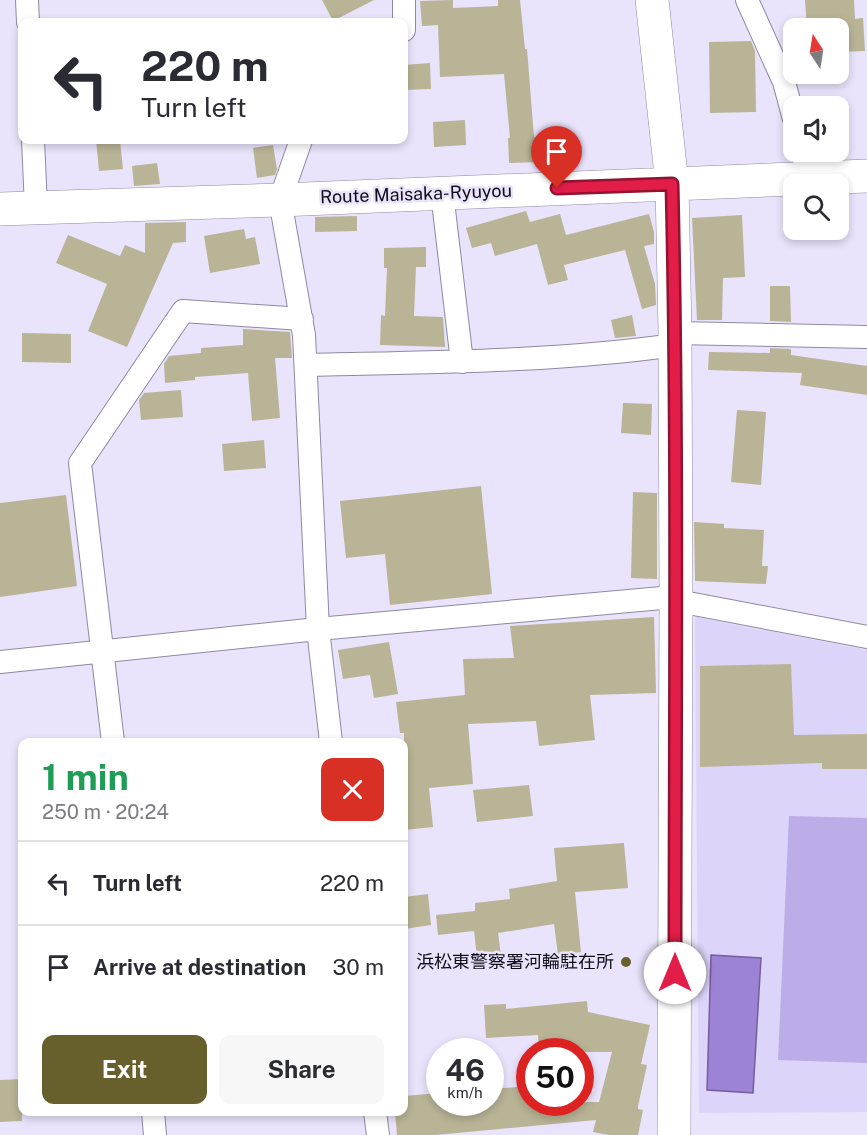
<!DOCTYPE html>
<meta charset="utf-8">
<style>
:root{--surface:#fff;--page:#f7f7f7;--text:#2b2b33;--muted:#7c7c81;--line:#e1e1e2;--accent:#68602c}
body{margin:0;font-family:"Public Sans","Noto Sans JP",sans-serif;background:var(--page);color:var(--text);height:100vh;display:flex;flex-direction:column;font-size:22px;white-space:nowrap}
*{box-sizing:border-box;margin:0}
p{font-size:20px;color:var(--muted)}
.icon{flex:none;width:33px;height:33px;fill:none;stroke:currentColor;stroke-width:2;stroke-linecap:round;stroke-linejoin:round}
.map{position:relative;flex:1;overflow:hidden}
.sheet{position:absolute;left:18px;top:738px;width:390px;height:378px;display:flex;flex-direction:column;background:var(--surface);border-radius:12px;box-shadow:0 3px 9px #0003}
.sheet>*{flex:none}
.guide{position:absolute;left:18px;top:18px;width:390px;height:126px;border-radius:12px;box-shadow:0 3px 9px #0003;background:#fff;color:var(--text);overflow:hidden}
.needle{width:39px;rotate:348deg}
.buttons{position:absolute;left:783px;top:18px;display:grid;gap:12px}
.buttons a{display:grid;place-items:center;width:66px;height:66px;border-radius:12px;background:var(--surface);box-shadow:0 3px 9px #0003;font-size:30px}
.speed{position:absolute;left:426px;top:1038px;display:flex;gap:12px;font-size:30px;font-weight:700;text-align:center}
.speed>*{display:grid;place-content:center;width:78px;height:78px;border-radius:50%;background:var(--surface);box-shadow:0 3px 9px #0003;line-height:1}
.speed small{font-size:15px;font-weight:400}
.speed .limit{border:9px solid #d22;background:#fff;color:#111}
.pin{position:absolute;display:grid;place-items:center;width:51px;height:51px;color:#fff;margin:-62px -26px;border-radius:50% 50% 50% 0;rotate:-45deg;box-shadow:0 0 6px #0007}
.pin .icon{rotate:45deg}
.me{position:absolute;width:66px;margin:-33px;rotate:0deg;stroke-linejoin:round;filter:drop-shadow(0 0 4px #0008)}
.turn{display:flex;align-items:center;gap:21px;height:126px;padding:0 24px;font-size:27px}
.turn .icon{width:78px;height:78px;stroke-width:2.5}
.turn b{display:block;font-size:42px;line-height:51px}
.round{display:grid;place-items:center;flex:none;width:63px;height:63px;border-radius:12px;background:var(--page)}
.overview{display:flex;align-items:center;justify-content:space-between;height:102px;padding:0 24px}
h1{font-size:36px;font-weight:700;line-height:45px;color:#1e9e55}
.primary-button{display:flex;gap:12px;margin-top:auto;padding:12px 24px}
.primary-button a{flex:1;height:69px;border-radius:12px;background:var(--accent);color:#fff;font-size:24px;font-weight:700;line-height:69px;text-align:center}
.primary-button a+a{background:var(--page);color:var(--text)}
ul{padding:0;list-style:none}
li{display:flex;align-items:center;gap:18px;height:84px;padding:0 24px;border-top:2px solid var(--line)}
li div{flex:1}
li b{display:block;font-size:22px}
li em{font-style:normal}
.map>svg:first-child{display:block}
.built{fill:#ddd4f9}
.green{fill:#bcace7}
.water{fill:#9c83d6;stroke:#725f9c;stroke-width:1.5}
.building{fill:#b9b496}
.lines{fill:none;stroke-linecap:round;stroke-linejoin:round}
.street-casing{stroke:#8f88a4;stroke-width:24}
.secondary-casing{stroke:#8f88a4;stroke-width:34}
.street{stroke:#fff;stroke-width:22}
.secondary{stroke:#fff;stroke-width:33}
.route-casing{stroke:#92132f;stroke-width:15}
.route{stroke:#e11d48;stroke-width:10}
.poi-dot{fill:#68602c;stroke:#e9e3fb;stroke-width:2}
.labels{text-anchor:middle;stroke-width:5;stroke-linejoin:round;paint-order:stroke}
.street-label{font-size:18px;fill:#0f0c16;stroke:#e9e3fb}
.poi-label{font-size:18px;fill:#0f0c16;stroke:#e9e3fb;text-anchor:end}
</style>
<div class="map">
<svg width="867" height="1135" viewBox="0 0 867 1135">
<rect width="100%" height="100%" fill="#e9e3fb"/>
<path class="built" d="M 695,617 L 867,650 L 867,1112 L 699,1113 Z"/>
<path class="green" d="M 789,816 L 867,818 L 867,1063 L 778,1060 Z"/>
<path class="water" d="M 711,955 L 761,958 L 753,1093 L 707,1090 Z"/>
<path class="building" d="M 322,0 L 374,0 L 333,21 Z
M 453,0 L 453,8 L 498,6 L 498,0 L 520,0 L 525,49 L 527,49 L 534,137 L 540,137 L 541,162 L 509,163 L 508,138 L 510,138 L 504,74 L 440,77 L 438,25 L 422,26 L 420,1 Z
M 805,0 L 854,0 L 855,19 L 863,18 L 865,51 L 838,52 L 838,28 L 807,28 Z
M 751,41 L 755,51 L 756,112 L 710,113 L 709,42 Z
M 430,63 L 431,89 L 404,90 L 404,65 Z
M 465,120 L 466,145 L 434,147 L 433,122 Z
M 96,140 L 120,140 L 123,169 L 99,171 Z
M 273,145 L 277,169 L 275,175 L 257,178 L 253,148 Z
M 157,163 L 160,184 L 134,186 L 132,166 Z
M 526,211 L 530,222 L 560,214 L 566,235 L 649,214 L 654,232 L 654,244 L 644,246 L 655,284 L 656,305 L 642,309 L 625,250 L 564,265 L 568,280 L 548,285 L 537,244 L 495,256 L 491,243 L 472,248 L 466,228 Z
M 742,215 L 745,277 L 723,278 L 722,320 L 697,320 L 692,218 Z
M 357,216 L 357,231 L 315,232 L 315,217 Z
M 186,222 L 186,242 L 173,243 L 127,347 L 88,331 L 107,284 L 56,263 L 68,235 L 120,256 L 125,245 L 145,253 L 145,223 Z
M 244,229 L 246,239 L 255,237 L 260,264 L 210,273 L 204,236 Z
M 426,247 L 426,267 L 416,267 L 414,316 L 443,317 L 445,347 L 380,345 L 381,315 L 385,316 L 387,268 L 384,268 L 384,248 Z
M 770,286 L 790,286 L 791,322 L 770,321 Z
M 632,315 L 636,336 L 615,338 L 611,320 Z
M 243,329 L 290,332 L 292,358 L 275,358 L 280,418 L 252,421 L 248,373 L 195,377 L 195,380 L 165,383 L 164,364 L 169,356 L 201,353 L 201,348 L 243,345 Z
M 22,333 L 71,334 L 71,363 L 22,362 Z
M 770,348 L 791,349 L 791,355 L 867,366 L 867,395 L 800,385 L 802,373 L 708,370 L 709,352 L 770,353 Z
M 181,390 L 183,417 L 141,420 L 139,400 L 144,393 Z
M 623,403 L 652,404 L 651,435 L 621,433 Z
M 737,410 L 766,412 L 761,485 L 731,482 Z
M 264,440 L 266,468 L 224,471 L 222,444 Z
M 481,486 L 492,594 L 390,605 L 385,554 L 346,558 L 340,501 Z
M 633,492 L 657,493 L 657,579 L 631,578 Z
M 66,495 L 77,586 L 0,597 L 0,503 Z
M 694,522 L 724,524 L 724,528 L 764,530 L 762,566 L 768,566 L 766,584 L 695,581 Z
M 654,617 L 656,693 L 590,695 L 595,740 L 539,746 L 536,721 L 468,724 L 473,784 L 429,788 L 433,827 L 404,830 L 404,733 L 400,733 L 396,702 L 465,695 L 463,659 L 514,658 L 510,626 Z
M 389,642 L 398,694 L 374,698 L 370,675 L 343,679 L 338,650 Z
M 791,664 L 794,735 L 867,734 L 867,769 L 822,769 L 822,763 L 700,767 L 700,666 Z
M 529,785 L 533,816 L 477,822 L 473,790 Z
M 624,843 L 628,888 L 575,892 L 581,952 L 558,955 L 554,924 L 498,933 L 502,963 L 478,966 L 474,931 L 438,935 L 436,915 L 475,911 L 475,903 L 510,899 L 509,889 L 557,881 L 554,848 Z
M 428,894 L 431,925 L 404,929 L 404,897 Z
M 587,1001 L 588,1012 L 650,1025 L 641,1064 L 647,1065 L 638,1106 L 638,1109 L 643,1110 L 638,1135 L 609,1135 L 593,1132 L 596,1120 L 435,1135 L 397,1135 L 395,1112 L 404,1112 L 404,1096 L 440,1093 L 440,1102 L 490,1102 L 490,1089 L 530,1086 L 530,1102 L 599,1102 L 612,1052 L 539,1052 L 538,1035 L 486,1038 L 484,1005 L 506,1004 L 506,1009 Z
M 22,1079 L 22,1121 L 0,1122 L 0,1080 Z"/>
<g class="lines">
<defs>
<path id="street" d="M 27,0 L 28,22
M 747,0 L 784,82 L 794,119
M 404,30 L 404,0
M 33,140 L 36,207
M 301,140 L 280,200 L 304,335 L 318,629 L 331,742
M 802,152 L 809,178
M 442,193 L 462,362
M 675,333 L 867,337
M 306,365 C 429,362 553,362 675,345
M 0,662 L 318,629 L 662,598 L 867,637
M 113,742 L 80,463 L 183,311 L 302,319
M 153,1112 L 155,1135
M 375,1112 L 378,1135"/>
<path id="secondary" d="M 652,0 L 672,184 L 675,333 L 676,602 L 674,1135
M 0,209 L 280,200 L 867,176"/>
</defs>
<use href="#street" class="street-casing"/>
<use href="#secondary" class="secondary-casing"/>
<use href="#street" class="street"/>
<use href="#secondary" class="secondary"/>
</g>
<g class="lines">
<defs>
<path id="route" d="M 557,188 L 672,184 C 678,447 675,710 675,973"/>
</defs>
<use href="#route" class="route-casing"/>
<use href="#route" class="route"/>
</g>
<circle class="poi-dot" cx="626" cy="962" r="6"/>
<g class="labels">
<g class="street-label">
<text transform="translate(416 194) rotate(-2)" y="6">Route Maisaka-Ryuyou</text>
</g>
<g class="poi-label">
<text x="614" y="968">浜松東警察署河輪駐在所</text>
</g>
</g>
</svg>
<div class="buttons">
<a><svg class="needle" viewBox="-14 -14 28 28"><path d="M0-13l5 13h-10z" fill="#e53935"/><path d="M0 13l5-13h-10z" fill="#7c7c81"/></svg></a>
<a><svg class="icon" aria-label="sound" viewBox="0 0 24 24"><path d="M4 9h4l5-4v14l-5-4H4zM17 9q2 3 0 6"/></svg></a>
<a><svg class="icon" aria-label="search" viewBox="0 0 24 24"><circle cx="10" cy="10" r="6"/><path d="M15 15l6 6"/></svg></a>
</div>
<div class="speed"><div>46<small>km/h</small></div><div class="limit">50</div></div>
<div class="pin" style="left:557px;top:188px;background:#d93025"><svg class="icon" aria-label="arrive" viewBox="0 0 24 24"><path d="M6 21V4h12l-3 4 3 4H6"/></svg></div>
<svg class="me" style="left:675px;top:973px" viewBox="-20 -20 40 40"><circle r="19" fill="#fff"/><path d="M0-13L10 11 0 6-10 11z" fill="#e11d48"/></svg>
<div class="guide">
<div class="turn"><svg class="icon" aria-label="left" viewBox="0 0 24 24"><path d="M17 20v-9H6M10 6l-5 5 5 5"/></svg><div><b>220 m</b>Turn left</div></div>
</div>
<section class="sheet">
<div class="overview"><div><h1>1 min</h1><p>250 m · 20:24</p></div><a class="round" style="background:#d93025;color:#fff"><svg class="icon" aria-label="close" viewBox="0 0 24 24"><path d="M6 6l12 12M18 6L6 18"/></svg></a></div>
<ul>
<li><svg class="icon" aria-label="left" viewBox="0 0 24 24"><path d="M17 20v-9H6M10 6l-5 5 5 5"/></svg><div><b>Turn left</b></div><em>220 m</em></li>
<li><svg class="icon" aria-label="arrive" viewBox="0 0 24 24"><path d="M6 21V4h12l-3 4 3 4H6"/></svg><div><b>Arrive at destination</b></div><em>30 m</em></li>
</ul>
<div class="primary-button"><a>Exit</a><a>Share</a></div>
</section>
</div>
